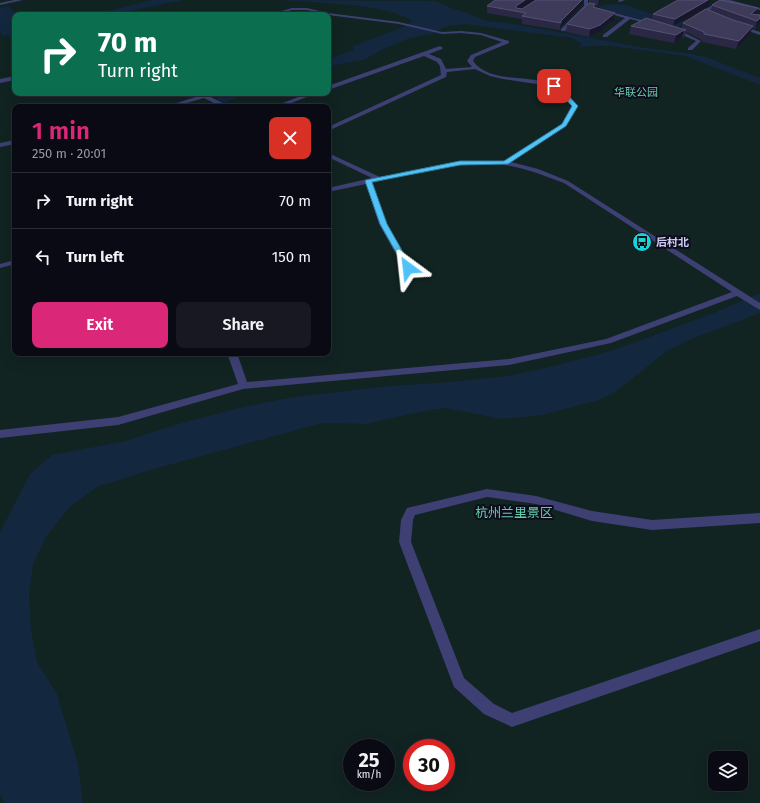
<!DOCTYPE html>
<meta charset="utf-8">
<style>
:root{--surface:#0a0a14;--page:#181822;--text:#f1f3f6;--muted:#999aa0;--line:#2a2b34;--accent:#db2777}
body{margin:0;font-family:"Fira Sans","Noto Sans SC",sans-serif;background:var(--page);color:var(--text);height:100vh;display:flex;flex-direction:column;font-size:15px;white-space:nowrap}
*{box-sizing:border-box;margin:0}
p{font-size:13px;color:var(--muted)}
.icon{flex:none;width:22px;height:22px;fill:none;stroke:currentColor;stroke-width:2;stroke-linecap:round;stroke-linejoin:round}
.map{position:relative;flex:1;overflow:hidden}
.side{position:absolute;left:12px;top:104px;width:319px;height:252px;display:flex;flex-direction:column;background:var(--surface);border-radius:8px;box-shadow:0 4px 16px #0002,0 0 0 1px var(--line)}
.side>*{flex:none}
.guide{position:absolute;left:12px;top:12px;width:319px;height:84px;border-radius:8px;box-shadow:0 4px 16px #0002,0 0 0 1px var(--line);background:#0b6e4f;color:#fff;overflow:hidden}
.buttons{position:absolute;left:708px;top:751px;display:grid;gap:8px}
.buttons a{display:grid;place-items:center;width:40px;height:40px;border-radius:8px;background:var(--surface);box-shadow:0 4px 16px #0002,0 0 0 1px var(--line);font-size:20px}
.speed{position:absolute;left:343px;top:739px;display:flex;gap:8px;font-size:20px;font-weight:700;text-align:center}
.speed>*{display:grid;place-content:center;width:52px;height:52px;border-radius:50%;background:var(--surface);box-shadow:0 4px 16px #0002,0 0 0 1px var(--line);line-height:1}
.speed small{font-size:10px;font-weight:400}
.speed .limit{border:6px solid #d22;background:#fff;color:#111}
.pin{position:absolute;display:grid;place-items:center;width:34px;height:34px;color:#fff;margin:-17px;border-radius:8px;box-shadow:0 2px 6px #0006}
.me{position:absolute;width:44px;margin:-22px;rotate:330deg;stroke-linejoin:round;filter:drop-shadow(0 0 3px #0008)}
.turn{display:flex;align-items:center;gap:14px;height:84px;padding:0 20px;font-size:18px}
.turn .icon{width:52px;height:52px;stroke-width:2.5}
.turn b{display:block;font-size:28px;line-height:34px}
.round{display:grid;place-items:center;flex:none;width:42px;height:42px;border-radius:8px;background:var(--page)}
.overview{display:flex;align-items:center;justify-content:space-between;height:68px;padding:0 20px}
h1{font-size:24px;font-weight:600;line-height:30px;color:var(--accent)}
.action{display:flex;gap:8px;margin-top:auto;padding:8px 20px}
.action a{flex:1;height:46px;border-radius:8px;background:var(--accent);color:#fff;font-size:16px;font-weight:600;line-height:46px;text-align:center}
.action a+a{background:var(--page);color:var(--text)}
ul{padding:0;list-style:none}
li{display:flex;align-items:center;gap:12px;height:56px;padding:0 20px;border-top:1px solid var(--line)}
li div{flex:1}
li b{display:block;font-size:15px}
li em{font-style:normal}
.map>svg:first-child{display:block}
.green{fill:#112422;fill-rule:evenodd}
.water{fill:#13273e}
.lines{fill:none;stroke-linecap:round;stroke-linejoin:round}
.minor{fill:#3e4074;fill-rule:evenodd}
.wall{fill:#2b2846}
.shaded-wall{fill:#18162d}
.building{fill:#3d3a5a;stroke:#545173}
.route{fill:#4fc3f7;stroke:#337fa1}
.labels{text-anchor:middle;stroke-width:4;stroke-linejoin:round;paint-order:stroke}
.far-park-label{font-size:11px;fill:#63ceac;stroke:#0e0d1b}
.far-poi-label{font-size:11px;font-weight:bold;fill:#cfcdf9;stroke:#0e0d1b;text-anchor:start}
.park-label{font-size:13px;fill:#63ceac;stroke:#0e0d1b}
</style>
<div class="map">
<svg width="760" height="803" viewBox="0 0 760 803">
<rect width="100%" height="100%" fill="#0e0d1b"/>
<path class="green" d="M 0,0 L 760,0 L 760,803 L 0,803 ZM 15,15 L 328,15 L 328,93 L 15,93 ZM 15,107 L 328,107 L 328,353 L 15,353 ZM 352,748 L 386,748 L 386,782 L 352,782 ZM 412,748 L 446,748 L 446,782 L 412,782 ZM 715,758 L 741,758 L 741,784 L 715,784 Z"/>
<path class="water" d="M 151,0 L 184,0 L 110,15 L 92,15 Z
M 283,0 L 436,1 L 454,9 L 465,12 L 486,21 L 508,23 L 640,47 L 692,54 L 706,57 L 760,78 L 760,85 L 685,56 L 611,46 L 589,46 L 579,48 L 582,44 L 572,38 L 465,24 L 450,26 L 440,29 L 433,34 L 410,38 L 381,50 L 364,60 L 328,66 L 328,59 L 354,50 L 353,46 L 406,26 L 412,21 C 404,15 396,14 387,11 C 352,3 318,3 283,0 Z
M 611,4 L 626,5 L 649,13 L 685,22 L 677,28 L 672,29 L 599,8 L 600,6 Z
M 9,6 L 18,15 L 15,15 L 15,36 L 2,35 L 0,32 L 0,8 Z
M 227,93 L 247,93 L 216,107 L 199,107 L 212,103 L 220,96 Z
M 760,293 L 760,313 L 689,340 L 667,351 L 614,393 L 599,400 L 542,415 L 502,419 L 444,408 L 410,414 L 366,424 L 322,423 L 147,471 L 97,487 L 69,508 L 46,537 L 33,564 L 29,595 L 31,629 L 37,662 L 57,694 L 78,764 L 83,803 L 4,803 L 0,794 L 0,532 L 30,474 L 52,455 L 126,441 L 178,424 L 243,407 L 294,397 L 389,386 L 450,382 L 507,376 L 550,367 L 611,351 L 711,314 Z"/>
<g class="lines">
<path class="minor" d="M 14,0 L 23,0 L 0,5 L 0,3 Z
M 584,0 L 588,0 L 588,7 L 565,31 L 561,31 L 561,29 L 584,6 Z
M 619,0 L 625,0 L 620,2 L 618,1 Z
M 721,0 L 730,0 L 760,8 L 760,10 L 725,1 L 698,17 L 694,16 Z
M 292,8 L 307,8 L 328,13 L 399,22 L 442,32 L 461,31 L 481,33 L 509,41 L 509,43 L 475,57 L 473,61 C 490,84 528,74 552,84 C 562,88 571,97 578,106 L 566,126 L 511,162 L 538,169 L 568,181 L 760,303 L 760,310 L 737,296 L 611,343 L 509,365 L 243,389 L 118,425 L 0,438 L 0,430 L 118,417 L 238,384 L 227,353 L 237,353 L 247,382 L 509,359 L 606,339 L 732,292 L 564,183 C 545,176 526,168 505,165 C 464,159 413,174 372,183 L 387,224 L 412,268 L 408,270 L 405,270 L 379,224 L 366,184 L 328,192 L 328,188 L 372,178 L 328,157 L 328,153 L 380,177 L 460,161 L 504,161 L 562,124 L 572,106 L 555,90 L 543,85 L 503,79 L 490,76 L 475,69 L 447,72 L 446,77 L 328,131 L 328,127 L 441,75 L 440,66 L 437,62 L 424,56 L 328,90 L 328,86 L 440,46 L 443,48 L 442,49 L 429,54 L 441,59 L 446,69 L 472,67 L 467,61 L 471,55 L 502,42 L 481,35 L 461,33 L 442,34 L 399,24 L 328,15 L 307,10 L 292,10 L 275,15 L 268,15 Z
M 600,9 L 656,24 L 654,25 L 630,19 L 607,37 L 603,37 L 603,35 L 625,18 L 600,11 Z
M 739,25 L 760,32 L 760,35 L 737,27 Z
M 671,28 L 675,28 L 701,41 L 692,50 L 688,50 L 688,48 L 696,41 L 671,30 Z
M 15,76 L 15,80 L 0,83 L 0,79 Z
M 198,93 L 207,95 L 230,107 L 222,107 L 204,98 L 173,107 L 164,107 L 199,96 Z
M 309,93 L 317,93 L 281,107 L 272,107 Z
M 15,140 L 15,144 L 0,147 L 0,143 Z
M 15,260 L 15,264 L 0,268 L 0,264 Z
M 487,489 L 536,496 L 592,511 L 652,520 L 760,513 L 760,523 L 652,530 L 592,521 L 536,504 L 487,497 L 415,515 L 413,520 L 411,542 L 464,678 L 494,704 L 512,713 L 760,629 L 760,641 L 512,727 L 484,714 L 454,687 L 399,542 L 401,520 L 407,508 Z"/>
</g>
<path class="wall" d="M 589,0 L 602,0 L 598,6 L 595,5 L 594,7 L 615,13 L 614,20 L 599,32 L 589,37 L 566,32 L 567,24 L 589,3 Z
M 678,0 L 710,0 L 709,6 L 673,26 L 681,29 L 683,23 L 711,11 L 712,5 L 758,8 L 756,15 L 760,15 L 760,23 L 755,29 L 752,28 L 750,34 L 736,49 L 702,42 L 702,40 L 686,32 L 684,38 L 682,37 L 674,43 L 629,34 L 631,26 L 652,19 L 653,14 Z
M 582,5 L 560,28 L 560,30 L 522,24 L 522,19 L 487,13 L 487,6 L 521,9 Z"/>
<path class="shaded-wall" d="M 525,0 L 535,0 L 518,11 L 515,11 L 516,6 Z
M 582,0 L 583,0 L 582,5 L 560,28 L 561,21 Z
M 599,0 L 602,0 L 598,6 Z
M 708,0 L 710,0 L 709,6 L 673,26 L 675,19 Z
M 758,8 L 756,15 L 751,14 Z
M 615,13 L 614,20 L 599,32 L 589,37 L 590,29 Z
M 760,18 L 760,23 L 755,29 L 757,21 Z
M 753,26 L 750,34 L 736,49 L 739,41 Z
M 684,30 L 682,37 L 674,43 L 676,35 Z"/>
<path class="building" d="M 495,0 L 525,0 L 516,6 L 516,8 L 522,9 L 536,0 L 582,0 L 561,21 L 561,23 L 522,16 L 526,13 L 487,6 Z
M 678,0 L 708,0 L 675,19 L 653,14 Z
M 720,0 L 758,8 L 751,14 L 760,15 L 760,18 L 757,21 L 712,5 Z
M 589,3 L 595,4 L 593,7 L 615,13 L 600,25 L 590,29 L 567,24 Z
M 706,9 L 733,20 L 753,26 L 739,41 L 704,34 L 704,32 L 683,23 Z
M 646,18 L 686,30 L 684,30 L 676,35 L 631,26 Z"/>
<path class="route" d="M 554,84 L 562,89 L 578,106 L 566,126 L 508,164 L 460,165 L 372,182 L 387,224 L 412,268 L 408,271 L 406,270 L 380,224 L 365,181 L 366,180 L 460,161 L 504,161 L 562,124 L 572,106 L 558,91 L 552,87 L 552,85 Z"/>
<defs>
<symbol id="bus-disc" viewBox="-11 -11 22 22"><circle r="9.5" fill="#1bd2d7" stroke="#0e0d1b"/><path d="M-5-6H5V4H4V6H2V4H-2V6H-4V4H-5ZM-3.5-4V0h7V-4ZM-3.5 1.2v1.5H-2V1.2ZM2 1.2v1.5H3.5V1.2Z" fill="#111"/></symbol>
</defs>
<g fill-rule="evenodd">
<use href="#bus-disc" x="631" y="231" width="22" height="22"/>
</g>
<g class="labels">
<g class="far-park-label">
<text x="636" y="96">华联公园</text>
</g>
<g class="far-poi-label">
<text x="656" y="246">后村北</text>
</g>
<g class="park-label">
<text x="514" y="517">杭州兰里景区</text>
</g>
</g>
</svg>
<div class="buttons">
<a><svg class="icon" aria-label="layers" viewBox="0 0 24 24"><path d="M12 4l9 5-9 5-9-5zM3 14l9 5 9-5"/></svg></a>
</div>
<div class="speed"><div>25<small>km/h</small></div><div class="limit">30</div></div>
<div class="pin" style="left:554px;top:86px;background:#d93025"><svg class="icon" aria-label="arrive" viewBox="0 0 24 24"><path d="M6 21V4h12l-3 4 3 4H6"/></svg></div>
<svg class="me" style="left:408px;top:268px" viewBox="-20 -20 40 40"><path d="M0-17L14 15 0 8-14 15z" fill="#4fc3f7" stroke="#fff" stroke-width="4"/></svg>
<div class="guide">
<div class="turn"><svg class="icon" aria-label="right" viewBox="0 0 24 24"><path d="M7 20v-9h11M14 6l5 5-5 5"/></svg><div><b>70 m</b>Turn right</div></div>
</div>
<section class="side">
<div class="overview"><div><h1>1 min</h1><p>250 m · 20:01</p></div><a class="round" style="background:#d93025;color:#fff"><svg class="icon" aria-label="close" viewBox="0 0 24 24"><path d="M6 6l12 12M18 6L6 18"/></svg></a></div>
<ul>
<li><svg class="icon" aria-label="right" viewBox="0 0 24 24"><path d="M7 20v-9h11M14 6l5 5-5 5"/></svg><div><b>Turn right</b></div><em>70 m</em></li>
<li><svg class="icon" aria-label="left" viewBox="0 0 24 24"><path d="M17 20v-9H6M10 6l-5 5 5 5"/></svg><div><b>Turn left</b></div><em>150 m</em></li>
</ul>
<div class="action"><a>Exit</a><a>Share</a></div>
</section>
</div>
